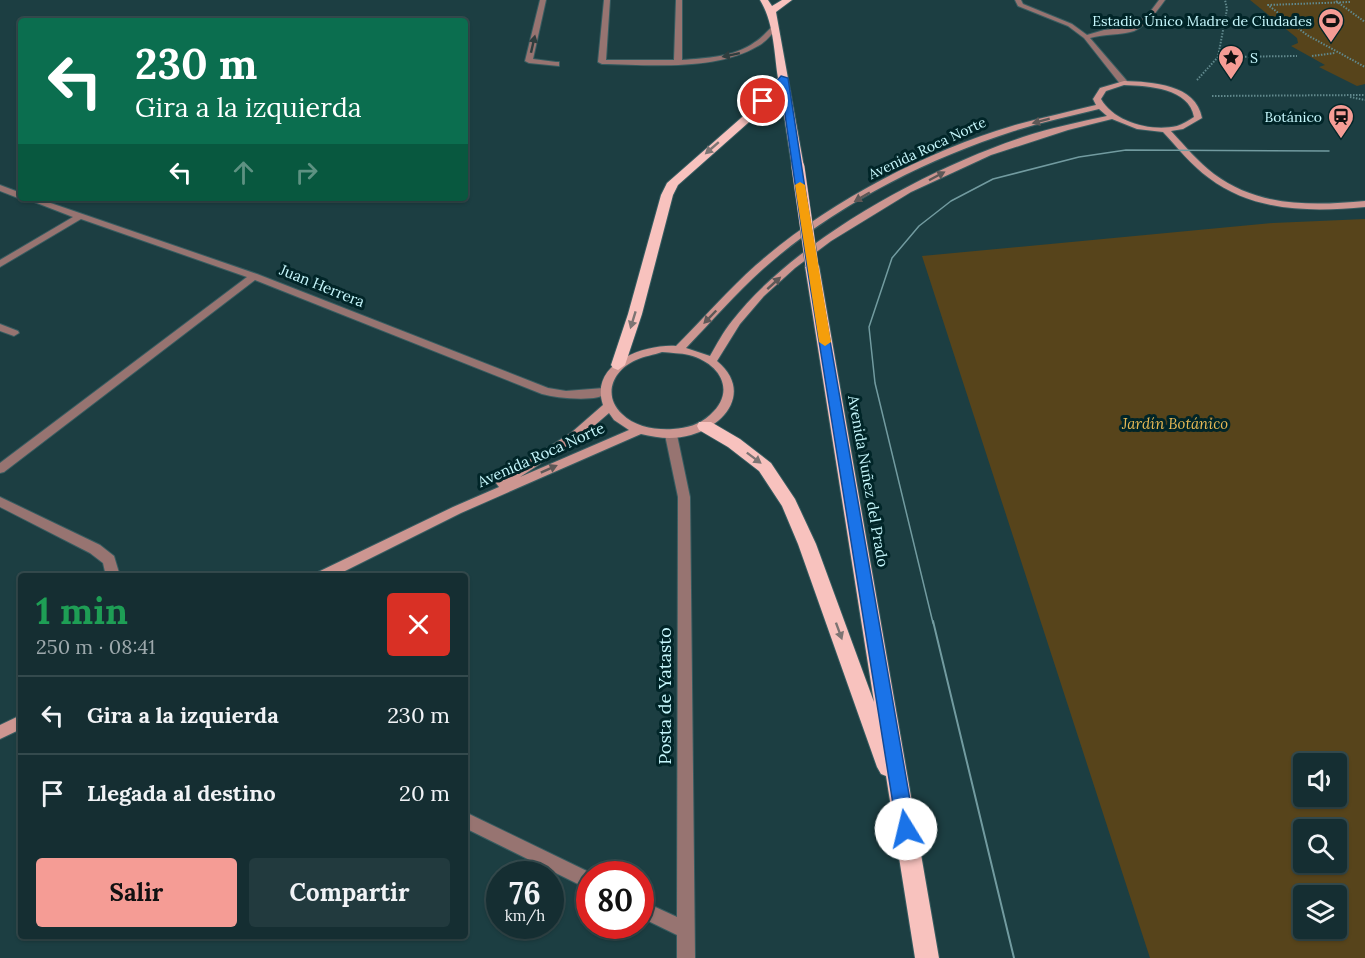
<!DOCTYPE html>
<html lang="es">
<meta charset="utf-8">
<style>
:root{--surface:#152e32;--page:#223a3e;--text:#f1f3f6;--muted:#9da8ac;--line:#344a4d;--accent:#f59c95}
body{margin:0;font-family:Lora,serif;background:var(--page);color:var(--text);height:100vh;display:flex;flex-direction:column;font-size:22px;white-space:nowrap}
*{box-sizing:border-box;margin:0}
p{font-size:20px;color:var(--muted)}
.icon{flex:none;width:33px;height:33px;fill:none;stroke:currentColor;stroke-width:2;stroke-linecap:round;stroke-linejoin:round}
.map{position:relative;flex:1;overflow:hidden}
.drawer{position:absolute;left:18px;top:573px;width:450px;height:366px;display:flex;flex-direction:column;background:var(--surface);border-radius:6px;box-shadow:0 2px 4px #0004,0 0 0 2px var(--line)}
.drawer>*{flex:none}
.hud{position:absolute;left:18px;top:18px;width:450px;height:183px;border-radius:6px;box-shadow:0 2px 4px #0004,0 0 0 2px var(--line);background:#0b6e4f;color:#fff;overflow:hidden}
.tools{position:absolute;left:1293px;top:753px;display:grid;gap:12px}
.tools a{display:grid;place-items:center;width:54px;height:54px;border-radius:6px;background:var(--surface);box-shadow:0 2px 4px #0004,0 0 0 2px var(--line);font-size:30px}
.speed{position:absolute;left:486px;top:861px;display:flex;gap:12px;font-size:30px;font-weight:700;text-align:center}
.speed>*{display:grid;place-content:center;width:78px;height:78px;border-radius:50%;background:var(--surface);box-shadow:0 2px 4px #0004,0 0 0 2px var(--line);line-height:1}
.speed small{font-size:15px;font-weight:400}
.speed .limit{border:9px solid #d22;background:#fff;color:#111}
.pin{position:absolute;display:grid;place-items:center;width:51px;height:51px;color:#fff;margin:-26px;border:3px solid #fff;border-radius:50%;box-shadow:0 2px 6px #0007}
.me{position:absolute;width:66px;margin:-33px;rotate:351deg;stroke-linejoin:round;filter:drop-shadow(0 0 4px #0008)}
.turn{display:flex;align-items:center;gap:21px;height:126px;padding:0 18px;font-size:27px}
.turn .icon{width:78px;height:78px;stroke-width:2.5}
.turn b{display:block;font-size:42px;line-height:51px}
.lanes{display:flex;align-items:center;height:57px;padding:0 18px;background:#0003;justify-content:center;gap:30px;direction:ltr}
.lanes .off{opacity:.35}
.round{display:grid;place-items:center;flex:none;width:63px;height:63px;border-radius:6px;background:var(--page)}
.overview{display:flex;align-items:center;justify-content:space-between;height:102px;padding:0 18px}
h1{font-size:36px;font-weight:700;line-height:45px;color:#1e9e55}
.button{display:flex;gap:12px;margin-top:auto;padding:12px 18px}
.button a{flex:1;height:69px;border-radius:6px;background:var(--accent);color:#111;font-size:24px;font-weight:700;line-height:69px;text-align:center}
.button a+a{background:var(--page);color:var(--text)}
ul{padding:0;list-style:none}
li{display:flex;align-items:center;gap:18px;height:78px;padding:0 18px;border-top:2px solid var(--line)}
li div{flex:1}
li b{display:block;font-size:22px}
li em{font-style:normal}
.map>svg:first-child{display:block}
.green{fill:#57441b;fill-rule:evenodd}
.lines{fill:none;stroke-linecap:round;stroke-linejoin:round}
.service-casing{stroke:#375c60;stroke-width:2}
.minor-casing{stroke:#375c60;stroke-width:2}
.secondary-casing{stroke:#375c60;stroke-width:2}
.trunk-casing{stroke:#375c60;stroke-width:2}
.path{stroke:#61898d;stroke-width:2;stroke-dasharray:1.5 1.5;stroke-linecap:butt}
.service{fill:#977471;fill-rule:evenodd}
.minor{fill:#977471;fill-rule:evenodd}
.secondary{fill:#cd9691;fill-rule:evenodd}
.trunk{fill:#f8c2be;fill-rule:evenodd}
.tram-far1{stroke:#729ba0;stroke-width:1.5}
.tram{stroke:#729ba0;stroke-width:2}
.trunk-bridge-casing{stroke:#375c60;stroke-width:14;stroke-linecap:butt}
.trunk-bridge{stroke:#f8c2be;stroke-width:13}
.oneway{fill:#2e3d3e}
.oneway2{fill:#5d5857}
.oneway3{fill:#7c7473}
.route{fill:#1a73e8;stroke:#114b97;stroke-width:1.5}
.slow{fill:#f59e0b}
.labels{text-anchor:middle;stroke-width:6;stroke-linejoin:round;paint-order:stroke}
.far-poi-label{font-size:14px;fill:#c7f8fd;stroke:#012528;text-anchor:end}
.far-street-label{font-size:14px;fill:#c7f8fd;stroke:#012528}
.street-label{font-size:15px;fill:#c7f8fd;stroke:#012528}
.park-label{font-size:15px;font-style:italic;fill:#e7b955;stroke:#012528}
.near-street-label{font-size:18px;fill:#c7f8fd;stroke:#012528}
</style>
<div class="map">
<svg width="1365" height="958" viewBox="0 0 1365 958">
<rect width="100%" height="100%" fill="#1c3e42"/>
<path class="green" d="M 1250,0 L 1365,0 L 1365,84 L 1357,86 L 1319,67 L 1325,65 L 1291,46 L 1298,43 L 1297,38 Z
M 1365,219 L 1365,958 L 1150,958 L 922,256 L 1273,223 ZM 1304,764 L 1336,764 L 1336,796 L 1304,796 ZM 1304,830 L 1336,830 L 1336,862 L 1304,862 ZM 1304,896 L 1336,896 L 1336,928 L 1304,928 Z"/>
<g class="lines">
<defs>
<path id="service" d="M 540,0 L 546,0 L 533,59 L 556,62 L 559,62 L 559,66 L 529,63 L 525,61 Z
M 604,0 L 610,0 L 606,60 L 674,60 L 676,0 L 682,0 L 682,60 C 706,58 735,57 755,42 C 762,38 767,31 773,26 L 778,27 C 772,34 766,42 758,46 C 717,71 649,65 602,64 L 598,62 Z
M 1015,0 L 1021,0 L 1023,4 L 1072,24 L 1087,35 L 1104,30 L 1131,27 L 1150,12 L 1159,0 L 1165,0 C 1158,10 1146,26 1134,31 C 1122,35 1104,34 1090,38 L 1127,81 L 1127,85 L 1121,85 L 1084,38 L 1068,26 L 1018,6 Z"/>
<path id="minor" d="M 0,185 L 21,193 L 21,198 L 23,198 L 18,198 L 0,191 Z
M 24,198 L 36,198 L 257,274 L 548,388 L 566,391 L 604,388 L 609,392 C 598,403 557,398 542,394 L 255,280 L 4,472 L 0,473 L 0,463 L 247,277 L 81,219 L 0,267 L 0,260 L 73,217 Z
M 0,324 L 18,331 L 19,333 L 14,336 L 0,331 Z
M 671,431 L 677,435 L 690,497 L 695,958 L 677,958 L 677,935 L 640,917 L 640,900 L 677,917 L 678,497 L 665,435 Z
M 0,497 L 100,545 L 114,556 L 120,576 L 106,576 L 103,563 L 90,553 L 0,507 Z
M 465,812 L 593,874 L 590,874 L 590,890 L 465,828 Z"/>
<path id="secondary" d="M 1124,81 C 1152,82 1196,84 1202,118 L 1183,129 L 1171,131 C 1185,146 1198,162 1214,174 C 1258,207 1312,206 1365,201 L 1365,207 C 1311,212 1254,212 1209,178 C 1191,165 1178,148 1163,132 L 1137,129 L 1112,119 L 1068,130 L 991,155 L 911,192 L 831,241 L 795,268 L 764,296 L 740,324 L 717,361 C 752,390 727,425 691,435 C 674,440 657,438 641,434 L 461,513 L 335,576 L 316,576 L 318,572 L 453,507 L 499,487 L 496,483 L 498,480 L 572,432 L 603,405 C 589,364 643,344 676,346 C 703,319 728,290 756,265 C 827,203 922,153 1012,126 C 1040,118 1068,112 1096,105 L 1093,99 L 1100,88 ZM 1124,85 C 1149,86 1189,88 1194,117 C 1189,120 1183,124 1177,126 C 1151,132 1114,122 1101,99 L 1106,91 ZM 1099,109 L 1107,116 C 1079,122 1050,128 1023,137 C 927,169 795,240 732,321 C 723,332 717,344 710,356 L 686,348 C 712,321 736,293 763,269 C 834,206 924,160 1014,131 C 1042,122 1071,116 1099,109 ZM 662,352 C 671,353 681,353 689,355 C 720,363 737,391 710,415 C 699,425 687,428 673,429 C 655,430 635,427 622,414 C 602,395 613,370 636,360 C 644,356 654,355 662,352 ZM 609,413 L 614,420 L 629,430 L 520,477 L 580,438 Z
M 21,715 L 21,729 L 0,739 L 0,725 Z"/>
<path id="trunk" d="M 760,0 L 768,0 L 772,6 L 782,0 L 792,0 L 776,12 L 804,167 L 798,170 L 792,167 L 780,89 L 757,115 L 678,185 L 673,195 L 642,314 L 625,365 L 618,370 L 613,368 L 611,365 L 628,314 L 661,195 L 667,183 L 749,111 L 778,78 C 774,52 774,23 760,0 Z
M 812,262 L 819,266 L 939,958 L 915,958 L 886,776 L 881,774 L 877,767 L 798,544 L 782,506 L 759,471 L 728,447 L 699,430 L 697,426 L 699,422 L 711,422 L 740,439 L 771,463 L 795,499 L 816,544 L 874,702 L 805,266 Z"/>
</defs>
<use href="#service" class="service-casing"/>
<use href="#minor" class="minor-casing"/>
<use href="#secondary" class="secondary-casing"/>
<use href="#trunk" class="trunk-casing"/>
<path class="path" d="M 1336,1 L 1365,22
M 1350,2 L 1268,5 L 1307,35 L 1365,67
M 1312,56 L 1335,53
M 1218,57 L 1297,56
M 1197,80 L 1218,57 L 1227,9 L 1225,0
M 1212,96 L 1365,95
M 1350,97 L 1365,100"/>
<use href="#service" class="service"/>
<use href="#minor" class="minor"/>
<use href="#secondary" class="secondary"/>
<use href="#trunk" class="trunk"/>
<path class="tram-far1" d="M 933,623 L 875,383 L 869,327 L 892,258 L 919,226 L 951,201 L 993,179 L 1079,157 L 1126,150 L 1329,151"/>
<path class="tram" d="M 933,621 L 1014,958"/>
<defs>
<path id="trunk-bridge" d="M 798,167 L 812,266"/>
</defs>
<use href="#trunk-bridge" class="trunk-bridge-casing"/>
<use href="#trunk-bridge" class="trunk-bridge"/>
</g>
<defs><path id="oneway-solid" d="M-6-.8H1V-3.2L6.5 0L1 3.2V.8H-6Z" transform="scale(1.5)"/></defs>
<g class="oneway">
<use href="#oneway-solid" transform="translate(533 44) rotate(-77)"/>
<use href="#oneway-solid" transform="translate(731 55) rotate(168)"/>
</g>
<g class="oneway2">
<use href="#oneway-solid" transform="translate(1041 121) rotate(165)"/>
<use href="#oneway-solid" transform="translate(937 176) rotate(-28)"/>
<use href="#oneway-solid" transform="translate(862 197) rotate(150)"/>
<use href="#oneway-solid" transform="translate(774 283) rotate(-42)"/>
<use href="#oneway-solid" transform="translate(710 317) rotate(134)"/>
<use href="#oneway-solid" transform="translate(549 469) rotate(-24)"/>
</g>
<g class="oneway3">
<use href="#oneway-solid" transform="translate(712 148) rotate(139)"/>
<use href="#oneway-solid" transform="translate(633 320) rotate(107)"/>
<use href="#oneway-solid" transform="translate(754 458) rotate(37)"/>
<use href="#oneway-solid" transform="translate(839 631) rotate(70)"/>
</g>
<path class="route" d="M 781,76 L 788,78 L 817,266 L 915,829 L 913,835 L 906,838 L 900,835 L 897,829 L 807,266 L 781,87 L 766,103 L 759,101 Z"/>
<path class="slow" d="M 800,182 L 805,185 L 831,342 L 825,346 L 819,342 L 795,185 Z"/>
<defs>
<symbol id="stadium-pin" viewBox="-11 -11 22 30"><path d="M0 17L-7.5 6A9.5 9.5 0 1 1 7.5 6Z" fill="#f59c95" stroke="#012528"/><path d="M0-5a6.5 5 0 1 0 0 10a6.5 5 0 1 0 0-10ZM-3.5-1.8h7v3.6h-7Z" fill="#111"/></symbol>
<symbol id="sight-pin" viewBox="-11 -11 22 30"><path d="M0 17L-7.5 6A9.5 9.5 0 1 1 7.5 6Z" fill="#f59c95" stroke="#012528"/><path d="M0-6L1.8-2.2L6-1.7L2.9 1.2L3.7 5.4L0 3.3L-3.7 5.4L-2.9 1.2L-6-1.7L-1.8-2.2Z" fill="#111"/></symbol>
<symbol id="station-pin" viewBox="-11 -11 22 30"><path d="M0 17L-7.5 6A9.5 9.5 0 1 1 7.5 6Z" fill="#f59c95" stroke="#012528"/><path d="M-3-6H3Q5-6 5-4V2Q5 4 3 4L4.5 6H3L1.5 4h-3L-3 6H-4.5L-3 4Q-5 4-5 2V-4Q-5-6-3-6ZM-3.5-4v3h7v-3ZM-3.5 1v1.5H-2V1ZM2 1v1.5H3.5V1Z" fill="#111"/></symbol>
</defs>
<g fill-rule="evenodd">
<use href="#stadium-pin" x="1316" y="6" width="30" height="40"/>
<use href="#sight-pin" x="1216" y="43" width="30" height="40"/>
<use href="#station-pin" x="1326" y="102" width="30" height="40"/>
</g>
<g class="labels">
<g class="far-poi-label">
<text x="1312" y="26">Estadio Único Madre de Ciudades</text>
<text x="1250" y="63" text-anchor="start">S</text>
<text x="1322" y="122">Botánico</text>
</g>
<g class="far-street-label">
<text transform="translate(927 148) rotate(-25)" y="5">Avenida Roca Norte</text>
</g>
<g class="street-label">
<text transform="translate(322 286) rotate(22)" y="5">Juan Herrera</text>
<text transform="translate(541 455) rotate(-24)" y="5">Avenida Roca Norte</text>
<text transform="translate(868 481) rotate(80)" y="5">Avenida Nuñez del Prado</text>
</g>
<g class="park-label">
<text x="1175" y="429">Jardín Botánico</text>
</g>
<g class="near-street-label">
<text transform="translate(665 696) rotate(-90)" y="6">Posta de Yatasto</text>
</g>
</g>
</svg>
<div class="tools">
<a><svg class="icon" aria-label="sound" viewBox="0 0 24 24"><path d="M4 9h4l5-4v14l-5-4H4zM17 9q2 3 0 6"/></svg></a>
<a><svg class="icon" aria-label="search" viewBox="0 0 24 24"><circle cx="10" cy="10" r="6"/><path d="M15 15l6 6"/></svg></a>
<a><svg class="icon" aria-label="layers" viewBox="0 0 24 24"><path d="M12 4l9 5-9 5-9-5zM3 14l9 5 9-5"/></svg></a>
</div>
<div class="speed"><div>76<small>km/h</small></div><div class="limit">80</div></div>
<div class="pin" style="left:763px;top:101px;background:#d93025"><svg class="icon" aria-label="arrive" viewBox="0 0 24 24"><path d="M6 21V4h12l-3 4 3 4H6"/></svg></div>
<svg class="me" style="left:906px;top:829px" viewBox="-20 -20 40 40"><circle r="19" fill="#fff"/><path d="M0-13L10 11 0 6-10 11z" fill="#1a73e8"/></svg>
<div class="hud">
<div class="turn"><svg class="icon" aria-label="left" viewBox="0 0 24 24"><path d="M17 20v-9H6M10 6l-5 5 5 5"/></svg><div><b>230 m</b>Gira a la izquierda</div></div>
<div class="lanes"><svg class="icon" aria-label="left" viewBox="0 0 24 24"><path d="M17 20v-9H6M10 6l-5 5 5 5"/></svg><svg class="icon off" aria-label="ahead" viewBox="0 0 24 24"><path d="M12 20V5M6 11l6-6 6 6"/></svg><svg class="icon off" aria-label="right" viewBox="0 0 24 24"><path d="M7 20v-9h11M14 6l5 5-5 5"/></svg></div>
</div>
<section class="drawer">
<div class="overview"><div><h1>1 min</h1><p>250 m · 08:41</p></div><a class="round" style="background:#d93025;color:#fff"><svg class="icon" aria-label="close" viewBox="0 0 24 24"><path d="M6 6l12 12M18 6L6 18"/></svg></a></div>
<ul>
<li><svg class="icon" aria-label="left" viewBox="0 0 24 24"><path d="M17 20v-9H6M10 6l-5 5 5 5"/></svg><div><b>Gira a la izquierda</b></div><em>230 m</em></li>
<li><svg class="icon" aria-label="arrive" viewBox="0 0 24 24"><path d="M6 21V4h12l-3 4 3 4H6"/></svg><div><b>Llegada al destino</b></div><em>20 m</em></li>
</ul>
<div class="button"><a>Salir</a><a>Compartir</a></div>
</section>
</div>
